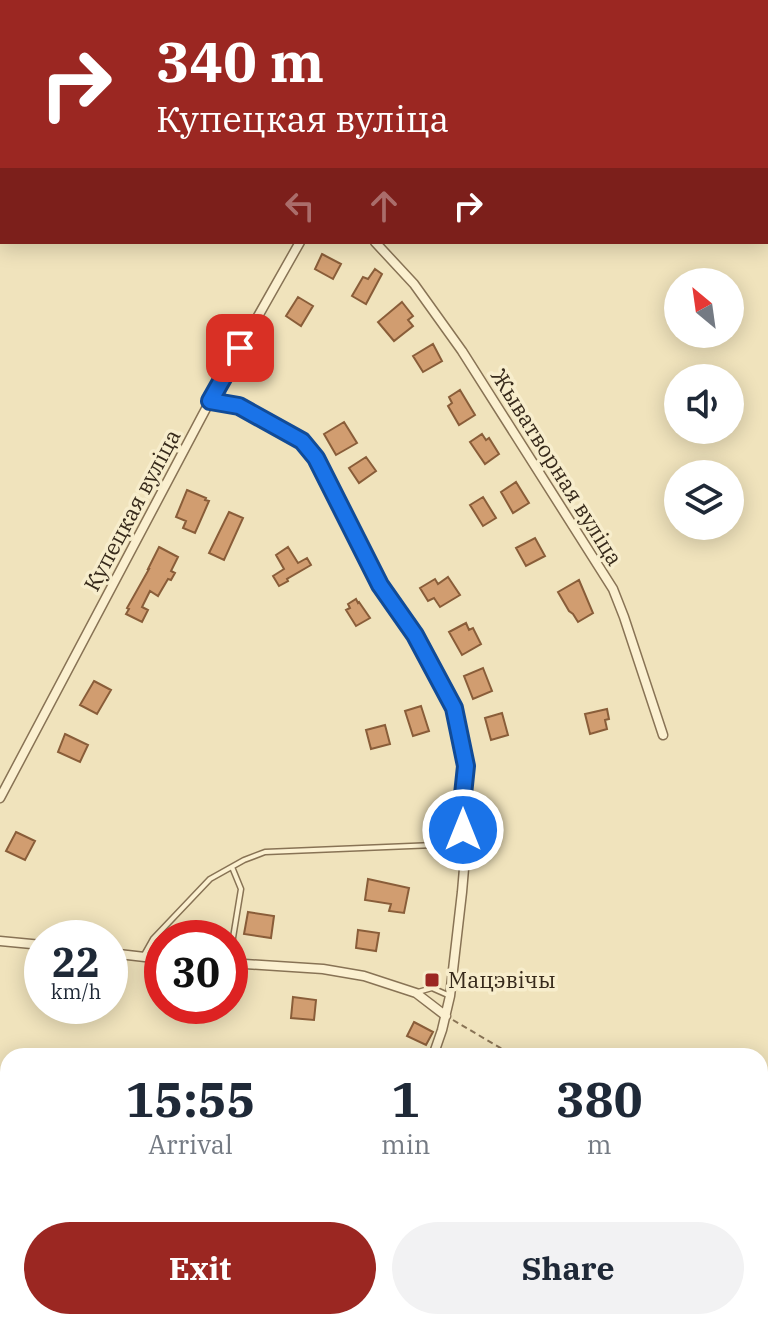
<!DOCTYPE html>
<meta charset="utf-8">
<style>
:root{--surface:#fff;--page:#f2f2f3;--text:#1f2937;--muted:#747a83;--accent:#9b2722}
body{margin:0;font-family:"IBM Plex Serif",serif;background:var(--page);color:var(--text);height:100vh;display:flex;flex-direction:column;font-size:30px;white-space:nowrap}
*{box-sizing:border-box;margin:0}
p{font-size:26px;color:var(--muted)}
.icon{flex:none;width:44px;height:44px;fill:none;stroke:currentColor;stroke-width:2;stroke-linecap:round;stroke-linejoin:round}
.map{position:relative;flex:1;overflow:hidden}
.details{position:absolute;left:0px;top:1048px;width:768px;height:282px;display:flex;flex-direction:column;background:var(--surface);border-radius:24px 24px 0 0;box-shadow:0 4px 20px #0003}
.details>*{flex:none}
.banner{position:absolute;left:0px;top:0px;width:768px;height:244px;box-shadow:0 4px 20px #0003;background:#9b2722;color:#fff;overflow:hidden}
.needle{width:52px;rotate:331deg}
.fabs{position:absolute;left:664px;top:268px;display:grid;gap:16px}
.fabs a{display:grid;place-items:center;width:80px;height:80px;border-radius:50%;background:var(--surface);box-shadow:0 4px 20px #0003;font-size:40px}
.speed{position:absolute;left:24px;top:920px;display:flex;gap:16px;font-size:40px;font-weight:700;text-align:center}
.speed>*{display:grid;place-content:center;width:104px;height:104px;border-radius:50%;background:var(--surface);box-shadow:0 4px 20px #0003;line-height:1}
.speed small{font-size:20px;font-weight:400}
.speed .limit{border:12px solid #d22;background:#fff;color:#111}
.pin{position:absolute;display:grid;place-items:center;width:68px;height:68px;color:#fff;margin:-34px;border-radius:16px;box-shadow:0 4px 12px #0006}
.me{position:absolute;width:88px;margin:-44px;rotate:0deg;stroke-linejoin:round;filter:drop-shadow(0 0 6px #0008)}
.turn{display:flex;align-items:center;gap:28px;height:168px;padding:0 24px;font-size:36px}
.turn .icon{width:104px;height:104px;stroke-width:2.5}
.turn b{display:block;font-size:56px;line-height:68px}
.lanes{display:flex;align-items:center;height:76px;padding:0 24px;background:#0003;justify-content:center;gap:40px;direction:ltr}
.lanes .off{opacity:.35}
.eta{display:flex;justify-content:space-evenly;align-items:center;height:136px;text-align:center}
.eta b{font-size:48px;font-weight:700;line-height:56px}
.button{display:flex;gap:16px;margin-top:auto;padding:16px 24px}
.button a{flex:1;height:92px;border-radius:48px;background:var(--accent);color:#fff;font-size:32px;font-weight:700;line-height:92px;text-align:center}
.button a+a{background:var(--page);color:var(--text)}
.map>svg:first-child{display:block}
.water{fill:#a0c1b9;stroke:#688f87;stroke-width:2}
.building{fill:#d19d70;stroke:#895d39;stroke-width:2}
.lines{fill:none;stroke-linecap:round;stroke-linejoin:round}
.service-casing{stroke:#887355;stroke-width:7}
.minor-casing{stroke:#887355;stroke-width:11}
.path{stroke:#887355;stroke-width:2;stroke-dasharray:6 4;stroke-linecap:butt}
.service{stroke:#fbf0d0;stroke-width:4}
.minor{stroke:#fbf0d0;stroke-width:8}
.route-casing{stroke:#114b97;stroke-width:20}
.route{stroke:#1a73e8;stroke-width:14}
.poi-dot{fill:#9b2722;stroke:#f7edcc;stroke-width:3}
.labels{text-anchor:middle;stroke-width:7;stroke-linejoin:round;paint-order:stroke}
.street-label{font-size:22px;fill:#372a1b;stroke:#f7edcc}
.poi-label{font-size:22px;fill:#372a1b;stroke:#f7edcc;text-anchor:start}
</style>
<div class="map">
<svg width="768" height="1329" viewBox="0 0 768 1329">
<rect width="100%" height="100%" fill="#f0e3bc"/>
<path class="water" d="M 304,0 L 768,0 L 768,67 L 766,63 L 766,2 L 309,2 Z"/>
<path class="building" d="M 322,254 L 341,264 L 333,279 L 315,269 Z
M 375,269 L 382,274 L 366,304 L 352,296 L 363,277 L 368,279 Z
M 298,297 L 313,306 L 301,326 L 286,316 Z
M 402,302 L 413,316 L 408,320 L 413,326 L 394,341 L 378,322 Z
M 433,344 L 442,361 L 423,372 L 413,356 Z
M 460,390 L 475,415 L 459,425 L 448,406 L 452,403 L 449,397 Z
M 344,422 L 357,443 L 336,455 L 324,434 Z
M 482,434 L 486,440 L 489,438 L 499,454 L 485,464 L 470,442 Z
M 366,457 L 376,471 L 359,483 L 349,468 Z
M 516,482 L 529,503 L 513,513 L 501,492 Z
M 187,490 L 206,498 L 205,500 L 209,501 L 195,533 L 183,528 L 186,521 L 176,517 Z
M 483,497 L 496,518 L 483,526 L 470,505 Z
M 229,512 L 243,518 L 224,560 L 209,553 Z
M 535,538 L 545,556 L 526,566 L 516,548 Z
M 159,547 L 178,557 L 171,571 L 175,573 L 171,580 L 168,579 L 158,596 L 150,591 L 142,607 L 148,610 L 142,622 L 126,614 L 129,609 L 127,608 L 149,569 L 148,569 Z
M 288,547 L 298,563 L 307,558 L 311,565 L 287,579 L 288,581 L 279,586 L 273,576 L 284,569 L 276,555 Z
M 448,577 L 460,595 L 440,607 L 434,598 L 428,601 L 420,588 L 435,579 L 438,584 Z
M 579,580 L 593,613 L 578,622 L 573,614 L 569,611 L 558,592 Z
M 356,599 L 358,603 L 359,602 L 370,618 L 356,626 L 346,610 L 350,608 L 348,604 Z
M 466,623 L 469,630 L 473,628 L 481,644 L 462,655 L 449,632 Z
M 483,668 L 492,691 L 473,699 L 464,676 Z
M 94,681 L 111,690 L 97,714 L 80,705 Z
M 421,706 L 429,731 L 413,736 L 405,711 Z
M 607,709 L 609,719 L 605,720 L 607,729 L 590,734 L 585,714 Z
M 502,713 L 508,735 L 491,740 L 485,718 Z
M 385,725 L 390,744 L 371,749 L 366,730 Z
M 65,734 L 88,745 L 80,762 L 58,752 Z
M 16,832 L 35,841 L 25,860 L 6,851 Z
M 368,879 L 409,888 L 404,913 L 389,911 L 391,904 L 365,900 Z
M 248,912 L 274,916 L 271,938 L 244,934 Z
M 358,930 L 379,933 L 376,951 L 356,948 Z
M 293,997 L 316,1000 L 314,1020 L 291,1018 Z
M 414,1022 L 433,1032 L 426,1045 L 407,1036 Z"/>
<g class="lines">
<defs>
<path id="service" d="M 144,955 L 153,939 L 210,879 L 244,860 L 265,852 L 435,845 L 463,856
M 230,956 L 241,889 L 232,867
M 418,992 L 432,988 L 450,996"/>
<path id="minor" d="M 375,242 L 414,284 L 462,351 L 613,589 L 624,617 L 663,735
M 210,401 L 239,406 L 302,441 L 316,458 L 380,585 L 415,635 L 454,708 L 466,766 L 462,804 L 465,857 L 462,892 L 450,996 L 442,1030 L 433,1056
M 0,798 L 210,401 L 300,242
M 0,941 L 42,945
M 110,953 L 162,959
M 230,963 L 323,969 L 364,976 L 416,993 L 446,1016
M 760,1276 L 768,1275
M 39,1329 L 41,1322
M 712,1329 L 722,1322"/>
</defs>
<use href="#service" class="service-casing"/>
<use href="#minor" class="minor-casing"/>
<path class="path" d="M 453,1020 L 514,1056
M 0,1165 L 5,1167"/>
<use href="#service" class="service"/>
<use href="#minor" class="minor"/>
</g>
<g class="lines">
<defs>
<path id="route" d="M 240,348 L 210,401 L 239,406 L 302,441 L 316,458 L 380,585 L 415,635 L 454,708 L 466,766 L 462,804 L 463,830"/>
</defs>
<use href="#route" class="route-casing"/>
<use href="#route" class="route"/>
</g>
<rect class="poi-dot" x="424" y="972" width="16" height="16" rx="4"/>
<g class="labels">
<g class="street-label">
<text transform="translate(557 467) rotate(58)" y="8">Жыватворная вуліца</text>
<text transform="translate(132 510) rotate(-62)" y="8">Купецкая вуліца</text>
</g>
<g class="poi-label">
<text x="448" y="988">Мацэвічы</text>
</g>
</g>
</svg>
<div class="fabs">
<a><svg class="needle" viewBox="-14 -14 28 28"><path d="M0-13l5 13h-10z" fill="#e53935"/><path d="M0 13l5-13h-10z" fill="#747a83"/></svg></a>
<a><svg class="icon" aria-label="sound" viewBox="0 0 24 24"><path d="M4 9h4l5-4v14l-5-4H4zM17 9q2 3 0 6"/></svg></a>
<a><svg class="icon" aria-label="layers" viewBox="0 0 24 24"><path d="M12 4l9 5-9 5-9-5zM3 14l9 5 9-5"/></svg></a>
</div>
<div class="speed"><div>22<small>km/h</small></div><div class="limit">30</div></div>
<div class="pin" style="left:240px;top:348px;background:#d93025"><svg class="icon" aria-label="arrive" viewBox="0 0 24 24"><path d="M6 21V4h12l-3 4 3 4H6"/></svg></div>
<svg class="me" style="left:463px;top:830px" viewBox="-20 -20 40 40"><circle r="17" fill="#1a73e8" stroke="#fff" stroke-width="3"/><path d="M0-11L8 9 0 5-8 9z" fill="#fff"/></svg>
<div class="banner">
<div class="turn"><svg class="icon" aria-label="right" viewBox="0 0 24 24"><path d="M7 20v-9h11M14 6l5 5-5 5"/></svg><div><b>340 m</b>Купецкая вуліца</div></div>
<div class="lanes"><svg class="icon off" aria-label="left" viewBox="0 0 24 24"><path d="M17 20v-9H6M10 6l-5 5 5 5"/></svg><svg class="icon off" aria-label="ahead" viewBox="0 0 24 24"><path d="M12 20V5M6 11l6-6 6 6"/></svg><svg class="icon" aria-label="right" viewBox="0 0 24 24"><path d="M7 20v-9h11M14 6l5 5-5 5"/></svg></div>
</div>
<section class="details">
<div class="eta">
<div><b>15:55</b><p>Arrival</p></div>
<div><b>1</b><p>min</p></div>
<div><b>380</b><p>m</p></div>
</div>
<div class="button"><a>Exit</a><a>Share</a></div>
</section>
</div>
